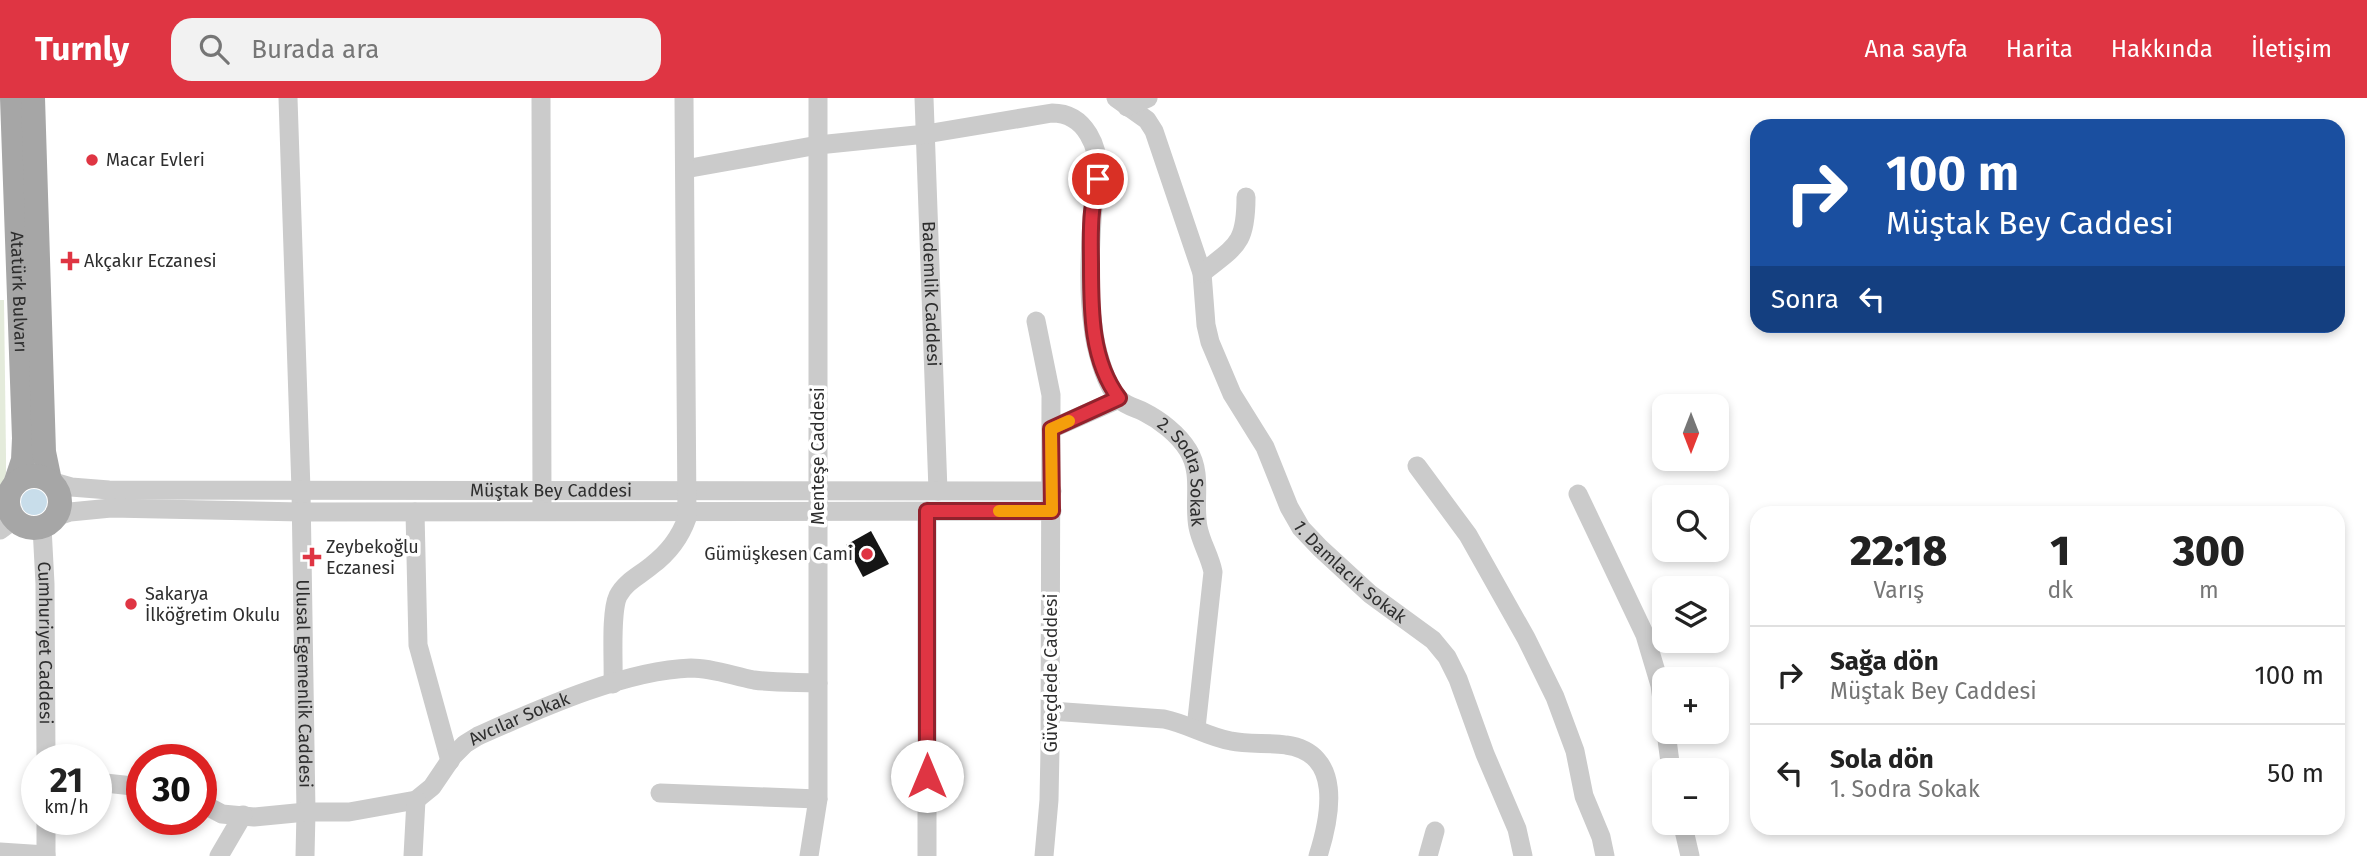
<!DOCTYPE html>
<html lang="tr">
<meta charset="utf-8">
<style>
:root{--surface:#fff;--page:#f2f2f2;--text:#222;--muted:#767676;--line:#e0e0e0;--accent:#df3543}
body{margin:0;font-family:"Fira Sans",sans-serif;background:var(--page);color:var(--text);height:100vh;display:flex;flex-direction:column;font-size:26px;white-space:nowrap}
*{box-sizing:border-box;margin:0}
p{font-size:23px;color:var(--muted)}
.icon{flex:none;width:38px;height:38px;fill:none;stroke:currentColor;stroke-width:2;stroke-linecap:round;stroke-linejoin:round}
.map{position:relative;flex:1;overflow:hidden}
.panel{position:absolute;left:1750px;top:408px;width:595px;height:329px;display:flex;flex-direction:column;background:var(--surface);border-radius:21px;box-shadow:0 4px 10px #0003}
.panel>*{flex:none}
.top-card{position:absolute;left:1750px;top:21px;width:595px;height:214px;border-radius:21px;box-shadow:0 4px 10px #0003;background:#1a4fa0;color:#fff;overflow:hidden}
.needle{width:46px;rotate:180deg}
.tools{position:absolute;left:1652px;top:296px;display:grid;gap:14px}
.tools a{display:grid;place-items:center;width:77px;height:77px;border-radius:14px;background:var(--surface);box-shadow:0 4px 10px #0003;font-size:35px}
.speed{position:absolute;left:21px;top:646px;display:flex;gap:14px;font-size:35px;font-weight:700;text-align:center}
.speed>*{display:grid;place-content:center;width:91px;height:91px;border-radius:50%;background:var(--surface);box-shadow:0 4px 10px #0003;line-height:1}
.speed small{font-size:18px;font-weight:400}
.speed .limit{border:10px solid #d22;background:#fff;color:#111}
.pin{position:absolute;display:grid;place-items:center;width:60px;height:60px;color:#fff;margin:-30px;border:4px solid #fff;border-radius:50%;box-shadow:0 2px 7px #0007}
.me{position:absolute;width:77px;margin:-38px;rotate:0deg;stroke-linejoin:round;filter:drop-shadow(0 0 5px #0008)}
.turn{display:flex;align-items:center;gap:24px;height:147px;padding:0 21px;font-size:32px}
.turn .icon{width:91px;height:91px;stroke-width:2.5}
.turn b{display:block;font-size:49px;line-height:60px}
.then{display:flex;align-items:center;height:66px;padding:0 21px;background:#0003;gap:14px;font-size:26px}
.eta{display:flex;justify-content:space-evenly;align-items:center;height:119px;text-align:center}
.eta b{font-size:42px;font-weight:800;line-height:49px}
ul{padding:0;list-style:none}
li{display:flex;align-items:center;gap:21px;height:98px;padding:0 21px;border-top:2px solid var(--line)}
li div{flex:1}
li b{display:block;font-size:26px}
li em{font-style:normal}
header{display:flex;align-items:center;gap:42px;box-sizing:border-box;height:98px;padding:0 35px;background:var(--accent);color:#fff}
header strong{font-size:33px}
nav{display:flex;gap:38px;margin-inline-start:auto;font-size:24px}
.search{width:490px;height:63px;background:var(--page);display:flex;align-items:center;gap:18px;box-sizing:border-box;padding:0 24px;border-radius:21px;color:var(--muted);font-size:26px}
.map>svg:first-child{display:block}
.green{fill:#e4ebdb}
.water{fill:#c8ddea}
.building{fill:#151515}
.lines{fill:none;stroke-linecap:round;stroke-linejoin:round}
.minor{stroke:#cbcbcb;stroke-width:19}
.major{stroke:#a6a6a6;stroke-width:24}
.route-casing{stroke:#91222c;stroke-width:18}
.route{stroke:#df3543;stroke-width:12}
.slow{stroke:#f59e0b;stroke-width:12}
.poi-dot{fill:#df3543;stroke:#fff;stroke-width:2.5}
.labels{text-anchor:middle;stroke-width:7;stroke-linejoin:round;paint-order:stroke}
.poi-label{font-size:18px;fill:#2e2e2e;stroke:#fff;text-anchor:start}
.street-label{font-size:18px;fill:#2e2e2e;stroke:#fff}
</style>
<header>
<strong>Turnly</strong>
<div class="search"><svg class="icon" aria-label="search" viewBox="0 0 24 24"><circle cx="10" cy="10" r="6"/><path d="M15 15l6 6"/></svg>Burada ara</div>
<nav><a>Ana sayfa</a><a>Harita</a><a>Hakkında</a><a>İletişim</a></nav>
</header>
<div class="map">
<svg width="2367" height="758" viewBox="0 0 2367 758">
<rect width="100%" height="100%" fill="#fff"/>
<path class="green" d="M 0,202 L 4,202 L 6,358 L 6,375 L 0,396 Z"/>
<path class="water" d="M21 404a13 13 0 1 1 26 0a13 13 0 1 1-26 0Z"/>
<path class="building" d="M 871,433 L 889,466 L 863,479 L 846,447 Z"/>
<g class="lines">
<g class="minor">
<path id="s1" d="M 288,0 L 301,392 L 306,714 L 305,758"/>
<path d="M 541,0 L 542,405"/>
<path id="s2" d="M 924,0 L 938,393"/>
<path id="s3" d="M 1116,0 L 1147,22 L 1154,33 L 1202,175 L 1206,227 L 1210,244 L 1232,296 L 1265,349 L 1289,409 L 1301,430 L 1320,450 L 1370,496 L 1433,542 L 1447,559 L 1458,581 L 1485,656 L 1517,731 L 1523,758"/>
<path d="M 1127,9 L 1148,0"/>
<path id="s4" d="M 685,71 L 818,47 L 926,36 L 1052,15 C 1086,15 1100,50 1098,80 C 1097,94 1092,107 1092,122 C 1090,156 1088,193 1093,228 C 1095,248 1105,288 1120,302 C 1127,308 1136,310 1144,314 C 1160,322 1178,336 1188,352 C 1203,376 1193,403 1198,429 C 1201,445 1210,458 1213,474 L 1196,630"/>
<path d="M 1202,175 C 1237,147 1246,146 1246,99"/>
<path d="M 1036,223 L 1051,297 L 1050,651 L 1049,702 L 1044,758"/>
<path d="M 1051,331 L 1119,301"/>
<path d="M 1417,368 L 1468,437 L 1526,540 L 1555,599 L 1575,653 L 1584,698 L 1601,739 L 1605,758"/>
<path id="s5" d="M 50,383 L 71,389 L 109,392 L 1052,393"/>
<path d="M 1578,396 L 1645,537 L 1660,587 L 1664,617"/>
<path d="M 927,413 L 927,758"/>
<path d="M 415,414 L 418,547 L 450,663"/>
<path d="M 55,419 L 70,414 L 111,410 L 301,414 L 1052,413"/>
<path id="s6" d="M 42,429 L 45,486 L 46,662"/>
<path d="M 0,432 L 15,421"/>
<path d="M 613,586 C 614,565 610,515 618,498 C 625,484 639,478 651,468 C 667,456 680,440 687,420 L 684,0"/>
<path d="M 1051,613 L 1164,621 C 1188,626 1208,639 1231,643 C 1249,647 1268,644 1286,647 C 1343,655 1331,717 1318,758"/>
<path d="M 1666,634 L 1671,672"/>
<path d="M 96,684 L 142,689"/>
<path d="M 660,695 L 818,701"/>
<path id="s7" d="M 201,705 L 222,716 L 254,719 L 306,714 L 349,714 L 416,702 L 432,689 L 453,658 L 465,646 L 478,638 C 539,611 625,572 691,570 C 713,570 733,578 754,582 C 775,585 797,584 818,585"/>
<path d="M 1682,724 L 1690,758"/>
<path d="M 0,754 L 46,757"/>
<path d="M 46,758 L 46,721"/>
<path d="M 219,758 L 243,717"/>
<path d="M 413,758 L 416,702"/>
<path d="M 809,758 L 818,701 L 818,0"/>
<path d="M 1428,758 L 1435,733"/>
</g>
<g class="major">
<path id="s8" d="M 12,0 L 24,340 L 23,362 L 15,386"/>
<path d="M 33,0 L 44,354 L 50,383"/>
<circle cx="34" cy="404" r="26"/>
</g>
</g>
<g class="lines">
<defs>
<path id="route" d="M 927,678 L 927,413 L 1052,413 L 1051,331 L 1119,300 C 1091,263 1091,213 1091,168 C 1091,150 1090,132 1092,114 C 1093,103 1097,92 1098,81"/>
</defs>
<use href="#route" class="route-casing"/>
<use href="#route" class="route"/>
<path class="slow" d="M 999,413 L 1052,413 L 1051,331 L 1069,323"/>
</g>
<g class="poi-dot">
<circle cx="92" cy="62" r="7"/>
<path d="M66.5 152.5h7v7h7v7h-7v7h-7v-7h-7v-7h7z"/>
<circle cx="867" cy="456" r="7"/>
<path d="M308.5 448.5h7v7h7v7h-7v7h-7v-7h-7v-7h7z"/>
<circle cx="131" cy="506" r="7"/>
</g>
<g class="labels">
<g class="poi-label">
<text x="106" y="68">Macar Evleri</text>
<text x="84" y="169">Akçakır Eczanesi</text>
<text x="326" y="455">Zeybekoğlu<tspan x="326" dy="21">Eczanesi</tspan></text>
<text x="853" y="462" text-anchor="end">Gümüşkesen Cami</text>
<text x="145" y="502">Sakarya<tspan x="145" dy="21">İlköğretim Okulu</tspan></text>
</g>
<g class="street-label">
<text dy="6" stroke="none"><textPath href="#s8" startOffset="194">Atatürk Bulvarı</textPath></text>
<text dy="6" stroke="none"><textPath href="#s2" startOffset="196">Bademlik Caddesi</textPath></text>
<text transform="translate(818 358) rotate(-90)" y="6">Menteşe Caddesi</text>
<text dy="6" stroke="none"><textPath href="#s4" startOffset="794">2. Sodra Sokak</textPath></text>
<text dy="6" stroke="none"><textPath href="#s5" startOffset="502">Müştak Bey Caddesi</textPath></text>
<text dy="6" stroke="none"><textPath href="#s3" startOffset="544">1. Damlacık Sokak</textPath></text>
<text dy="6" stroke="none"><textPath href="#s6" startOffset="116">Cumhuriyet Caddesi</textPath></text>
<text transform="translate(1051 575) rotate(-90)" y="6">Güveçdede Caddesi</text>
<text dy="6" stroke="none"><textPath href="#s1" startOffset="586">Ulusal Egemenlik Caddesi</textPath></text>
<text dy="6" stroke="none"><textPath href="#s7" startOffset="354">Avcılar Sokak</textPath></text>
</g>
</g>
</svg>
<div class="tools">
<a><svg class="needle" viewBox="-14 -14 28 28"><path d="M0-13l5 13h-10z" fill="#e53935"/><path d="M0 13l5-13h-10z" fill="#767676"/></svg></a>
<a><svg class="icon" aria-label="search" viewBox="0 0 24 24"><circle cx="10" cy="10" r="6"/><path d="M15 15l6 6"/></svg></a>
<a><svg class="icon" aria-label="layers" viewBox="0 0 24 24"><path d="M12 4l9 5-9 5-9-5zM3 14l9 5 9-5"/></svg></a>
<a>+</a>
<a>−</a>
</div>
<div class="speed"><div>21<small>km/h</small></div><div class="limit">30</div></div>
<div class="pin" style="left:1098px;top:81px;background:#d93025"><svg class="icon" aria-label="arrive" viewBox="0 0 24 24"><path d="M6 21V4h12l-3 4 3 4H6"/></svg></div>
<svg class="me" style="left:927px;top:678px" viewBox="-20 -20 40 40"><circle r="19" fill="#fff"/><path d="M0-13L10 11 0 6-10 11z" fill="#df3543"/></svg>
<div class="top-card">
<div class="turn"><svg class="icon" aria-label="right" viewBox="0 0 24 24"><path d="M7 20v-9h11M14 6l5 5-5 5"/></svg><div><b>100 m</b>Müştak Bey Caddesi</div></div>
<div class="then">Sonra<svg class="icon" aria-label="left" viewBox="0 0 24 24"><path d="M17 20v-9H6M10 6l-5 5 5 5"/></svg></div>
</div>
<section class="panel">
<div class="eta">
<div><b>22:18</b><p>Varış</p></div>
<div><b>1</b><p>dk</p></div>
<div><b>300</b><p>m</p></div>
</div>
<ul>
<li><svg class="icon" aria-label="right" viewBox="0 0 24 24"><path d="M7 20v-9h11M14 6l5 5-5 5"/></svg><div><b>Sağa dön</b><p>Müştak Bey Caddesi</p></div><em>100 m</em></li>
<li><svg class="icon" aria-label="left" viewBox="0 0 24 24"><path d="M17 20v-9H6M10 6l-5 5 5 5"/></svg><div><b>Sola dön</b><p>1. Sodra Sokak</p></div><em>50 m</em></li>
</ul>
</section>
</div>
